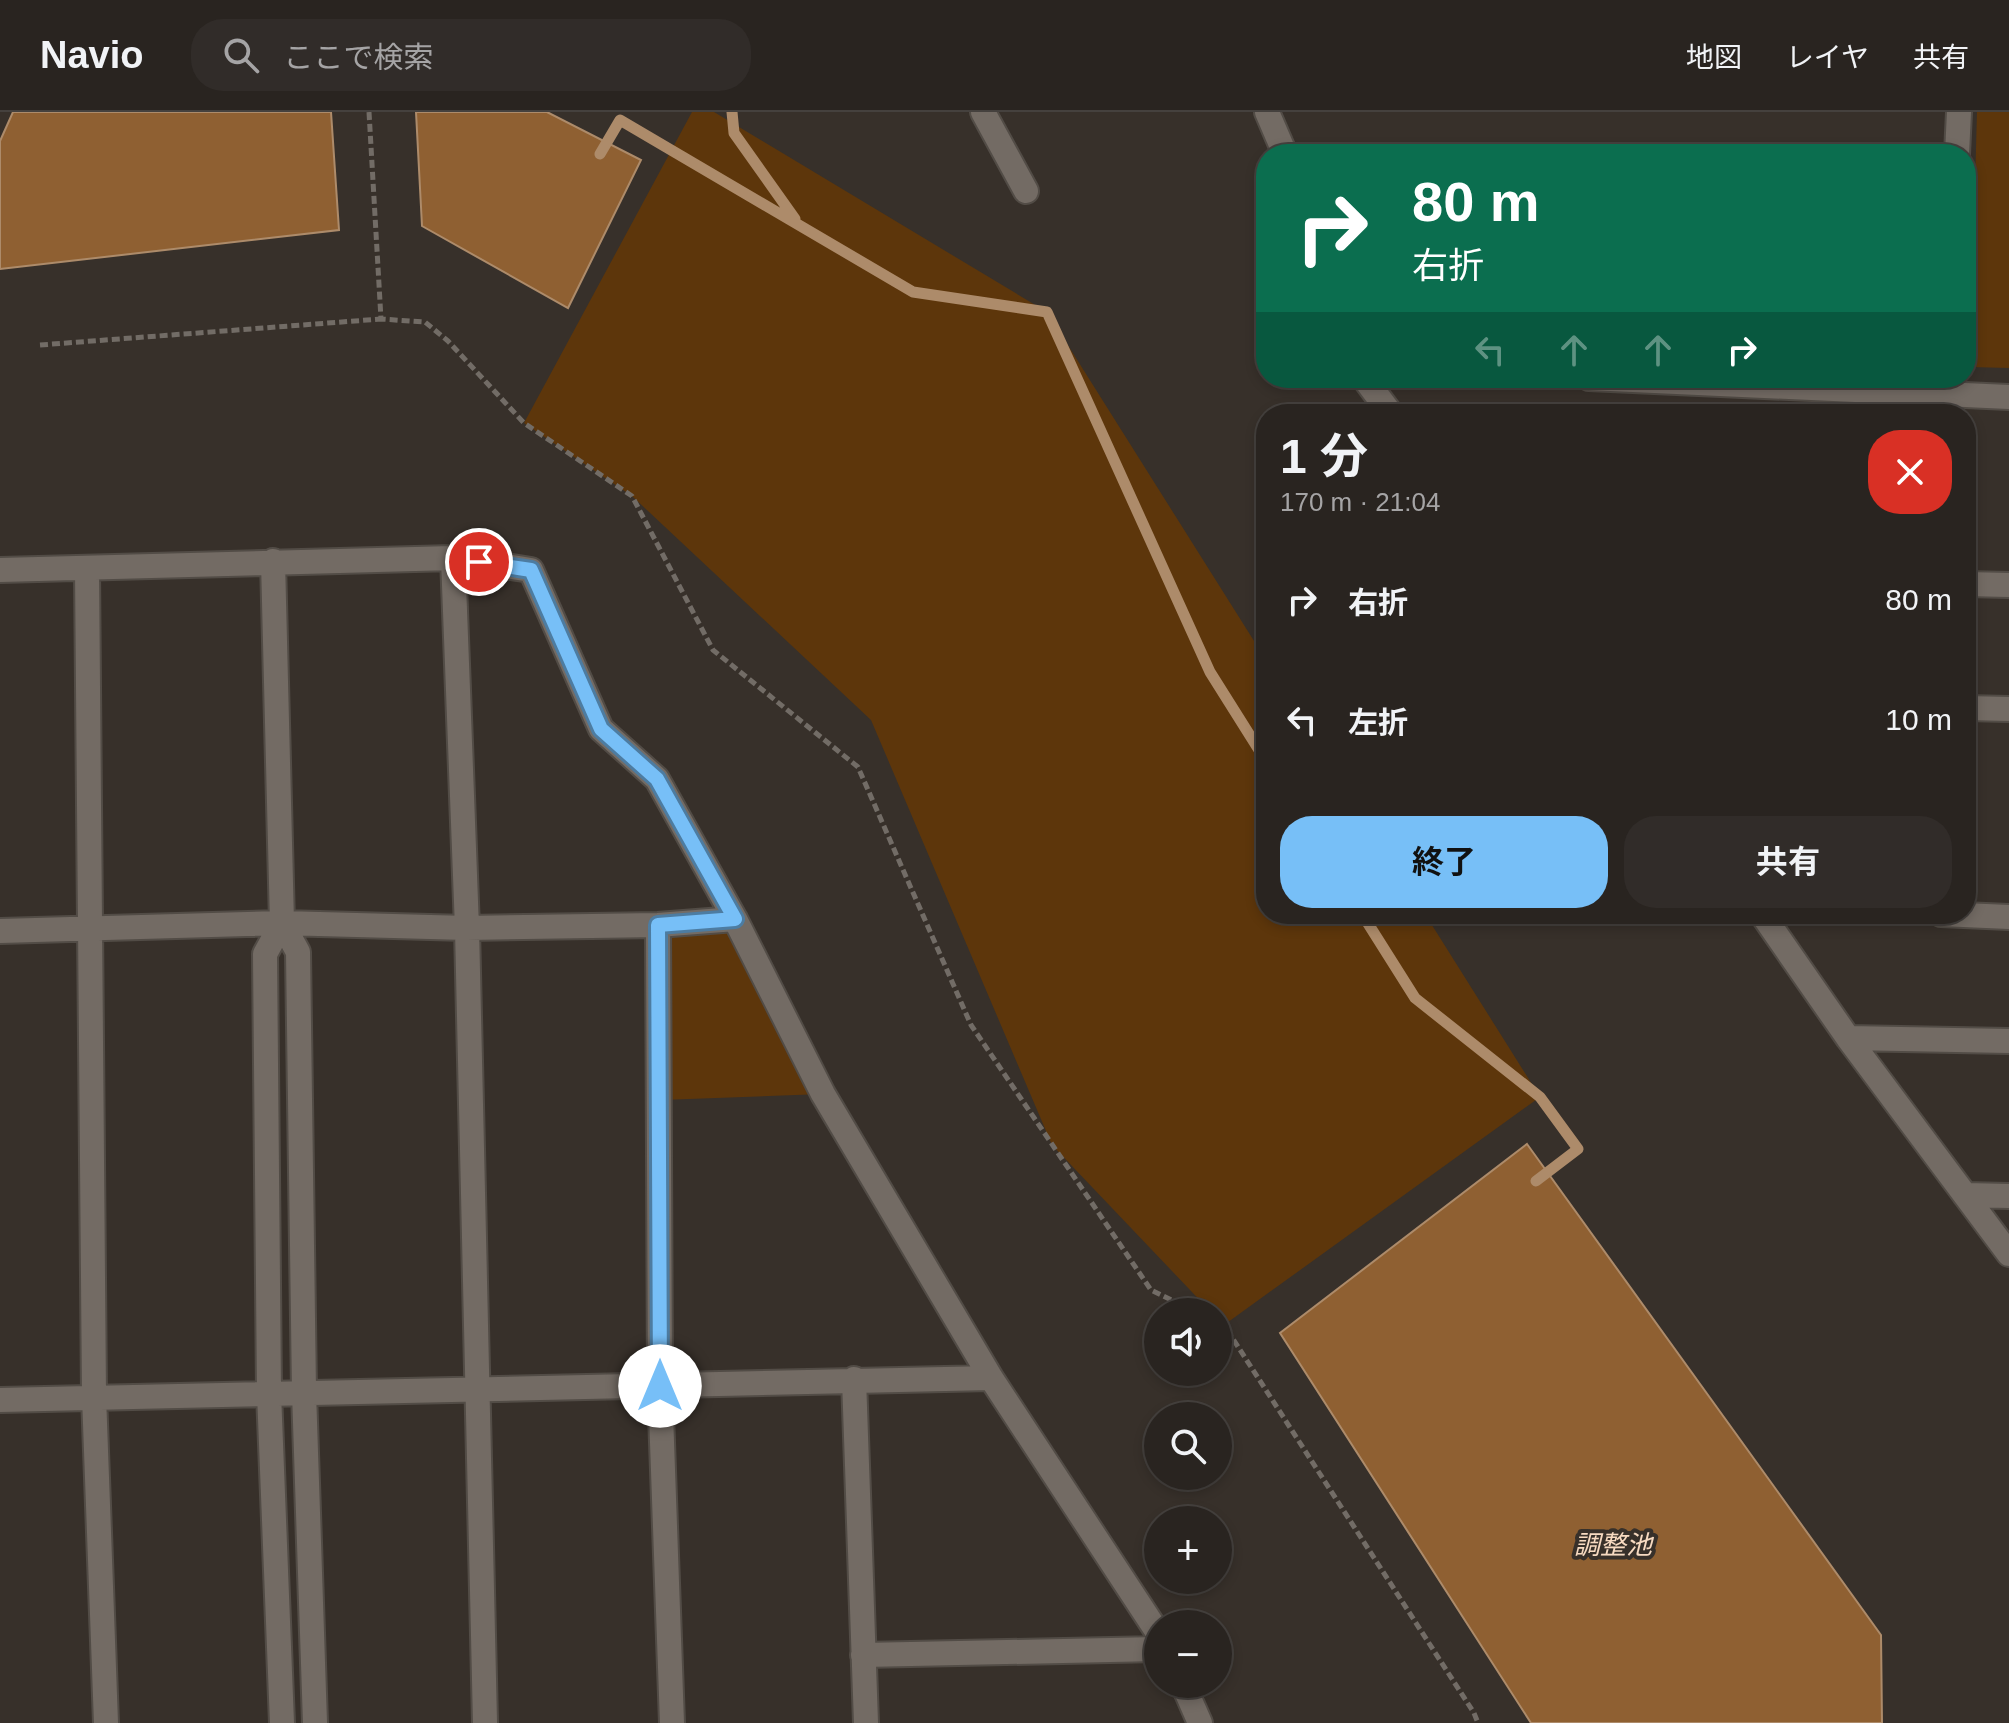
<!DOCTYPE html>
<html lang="ja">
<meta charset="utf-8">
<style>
:root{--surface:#292420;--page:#312c29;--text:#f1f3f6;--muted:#a5a4a5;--line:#45413e;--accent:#77bff7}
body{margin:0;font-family:Helvetica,"Noto Sans JP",sans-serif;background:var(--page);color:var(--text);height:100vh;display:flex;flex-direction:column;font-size:30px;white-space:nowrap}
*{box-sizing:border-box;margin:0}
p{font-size:26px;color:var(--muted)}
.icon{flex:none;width:44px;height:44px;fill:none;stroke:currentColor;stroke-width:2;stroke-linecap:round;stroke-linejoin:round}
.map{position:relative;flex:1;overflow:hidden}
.side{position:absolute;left:1256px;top:292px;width:720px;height:520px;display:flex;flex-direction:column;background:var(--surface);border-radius:32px;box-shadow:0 4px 12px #0003,0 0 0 2px var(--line)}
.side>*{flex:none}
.guide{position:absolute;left:1256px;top:32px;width:720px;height:244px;border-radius:32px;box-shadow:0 4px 12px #0003,0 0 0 2px var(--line);background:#0b6e4f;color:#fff;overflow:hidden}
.controls{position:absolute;left:1144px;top:1186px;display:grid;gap:16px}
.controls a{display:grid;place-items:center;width:88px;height:88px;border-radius:50%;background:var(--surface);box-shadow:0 4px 12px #0003,0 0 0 2px var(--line);font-size:40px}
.pin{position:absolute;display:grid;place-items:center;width:68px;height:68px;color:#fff;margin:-34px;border:4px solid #fff;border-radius:50%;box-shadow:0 2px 8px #0007}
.me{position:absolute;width:88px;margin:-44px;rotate:0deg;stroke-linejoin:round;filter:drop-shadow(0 0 6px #0008)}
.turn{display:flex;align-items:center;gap:28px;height:168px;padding:0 24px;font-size:36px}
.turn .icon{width:104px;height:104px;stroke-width:2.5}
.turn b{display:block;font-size:56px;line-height:68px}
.lanes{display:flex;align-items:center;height:76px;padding:0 24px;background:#0003;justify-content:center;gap:40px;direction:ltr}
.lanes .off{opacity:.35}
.round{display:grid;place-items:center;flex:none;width:84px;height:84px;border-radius:32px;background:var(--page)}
.headline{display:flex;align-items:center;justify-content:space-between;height:136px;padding:0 24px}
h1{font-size:48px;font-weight:700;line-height:60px}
.button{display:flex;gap:16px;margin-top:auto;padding:16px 24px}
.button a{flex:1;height:92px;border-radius:32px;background:var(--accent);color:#111;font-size:32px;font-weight:700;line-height:92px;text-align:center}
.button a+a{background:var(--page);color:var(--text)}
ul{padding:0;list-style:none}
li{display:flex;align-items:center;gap:24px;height:120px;padding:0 24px}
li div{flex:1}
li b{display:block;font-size:30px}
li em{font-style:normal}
header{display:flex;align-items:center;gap:48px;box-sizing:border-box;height:112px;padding:0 40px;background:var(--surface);border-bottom:2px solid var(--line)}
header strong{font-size:38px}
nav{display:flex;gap:44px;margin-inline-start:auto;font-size:28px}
.search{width:560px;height:72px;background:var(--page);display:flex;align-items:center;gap:20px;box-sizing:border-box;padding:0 28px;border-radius:32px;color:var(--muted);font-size:30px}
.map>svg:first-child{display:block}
.green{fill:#5d360b}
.water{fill:#8f6032;stroke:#ad8b6a;stroke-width:2}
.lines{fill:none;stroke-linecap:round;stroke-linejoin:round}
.stream{stroke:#ad8b6a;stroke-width:11}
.minor-casing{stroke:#524c46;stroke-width:28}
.path{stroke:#726c66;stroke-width:5;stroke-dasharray:8 4;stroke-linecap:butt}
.minor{stroke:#736b64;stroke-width:24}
.route-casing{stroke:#4d7ca1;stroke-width:20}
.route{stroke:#77bff7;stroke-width:14}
.labels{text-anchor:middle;stroke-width:8;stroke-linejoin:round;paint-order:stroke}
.water-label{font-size:26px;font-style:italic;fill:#f7dac1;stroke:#37302a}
</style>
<header>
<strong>Navio</strong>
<div class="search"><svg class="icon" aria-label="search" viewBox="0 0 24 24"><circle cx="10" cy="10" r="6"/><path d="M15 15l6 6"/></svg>ここで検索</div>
<nav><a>地図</a><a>レイヤ</a><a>共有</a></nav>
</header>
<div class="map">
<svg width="2009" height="1611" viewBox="0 0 2009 1611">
<rect width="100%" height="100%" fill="#37302a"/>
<path class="green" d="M 692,0 L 714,0 L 1047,200 L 1266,548 L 1266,802 L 1425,802 L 1540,985 L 1224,1213 L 1218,1207 L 1218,1200 L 1211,1200 L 1052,1033 L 871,608 L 632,384 L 524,311 Z
M 1977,0 L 2009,0 L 2009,256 L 1970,255 Z
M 735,807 L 823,982 L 661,988 L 658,813 Z"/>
<path class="water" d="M 13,0 L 331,0 L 339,118 L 0,157 L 0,29 Z
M 416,0 L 547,0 L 641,48 L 568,196 L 422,114 Z
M 1527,1032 L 1881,1523 L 1882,1611 L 1531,1611 L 1280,1221 Z"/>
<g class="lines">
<path class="stream" d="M 732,0 L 734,21 L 795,107
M 600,42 L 620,8 L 913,180 L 1047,200 L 1210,560 L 1266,649
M 1362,802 L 1415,886 L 1540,985 L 1578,1037 L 1536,1069"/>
<defs>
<path id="minor" d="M 983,0 L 1026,79
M 1267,0 L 1285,42
M 1957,42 L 1959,0
M 1364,266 L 1391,302
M 1589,266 L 2009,285
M 453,446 L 467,816 L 485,1611
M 273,449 L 282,811 L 298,840 L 304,1280 L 315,1611
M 87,456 L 94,1284 L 106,1611
M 0,458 L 453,446 L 531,458 L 601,617 L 657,667 L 735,807 L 823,982 L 991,1266 L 1158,1521
M 1966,472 L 2009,473
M 1966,596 L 2009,597
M 1762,802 L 1848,926 L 2009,1142
M 1941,802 L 2009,805
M 658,813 L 660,1274 L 672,1611
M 0,819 L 282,811 L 467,816 L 658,813 L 735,807
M 1848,926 L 2009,929
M 1965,1083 L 2009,1084
M 854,1267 L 866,1611
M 0,1288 L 991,1266
M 863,1543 L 1158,1537
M 1183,1572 L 1200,1611
M 282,1611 L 269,1281 L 265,842 L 282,811"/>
</defs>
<use href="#minor" class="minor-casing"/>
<path class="path" d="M 369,0 L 381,207 L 425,210 L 448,229 L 524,311 L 632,384 L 713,538 L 858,655 L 971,913 L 1151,1178 L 1196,1200
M 40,233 L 381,207
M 1218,1211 L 1224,1213 L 1474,1601 L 1478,1611"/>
<use href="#minor" class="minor"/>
</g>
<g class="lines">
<defs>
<path id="route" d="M 479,450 L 531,458 L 601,617 L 657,667 L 735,807 L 658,813 L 660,1274"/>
</defs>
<use href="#route" class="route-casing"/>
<use href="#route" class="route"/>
</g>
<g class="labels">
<g class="water-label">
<text x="1613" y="1442">調整池</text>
</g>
</g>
</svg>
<div class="controls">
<a><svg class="icon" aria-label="sound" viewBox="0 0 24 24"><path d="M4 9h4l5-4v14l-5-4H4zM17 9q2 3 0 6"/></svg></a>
<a><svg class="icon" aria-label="search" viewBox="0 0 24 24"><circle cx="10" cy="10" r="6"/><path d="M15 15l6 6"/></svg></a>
<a>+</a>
<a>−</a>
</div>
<div class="pin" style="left:479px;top:450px;background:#d93025"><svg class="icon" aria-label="arrive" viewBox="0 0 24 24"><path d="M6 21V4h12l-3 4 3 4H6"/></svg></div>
<svg class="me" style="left:660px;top:1274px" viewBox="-20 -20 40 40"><circle r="19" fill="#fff"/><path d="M0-13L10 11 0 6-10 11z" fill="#77bff7"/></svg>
<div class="guide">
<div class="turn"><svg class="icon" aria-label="right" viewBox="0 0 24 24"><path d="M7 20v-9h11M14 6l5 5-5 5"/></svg><div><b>80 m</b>右折</div></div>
<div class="lanes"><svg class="icon off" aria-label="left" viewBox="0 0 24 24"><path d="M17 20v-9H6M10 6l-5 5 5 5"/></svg><svg class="icon off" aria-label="ahead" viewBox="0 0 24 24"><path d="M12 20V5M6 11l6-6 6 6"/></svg><svg class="icon off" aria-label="ahead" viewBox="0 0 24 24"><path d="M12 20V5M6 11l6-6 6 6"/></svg><svg class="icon" aria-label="right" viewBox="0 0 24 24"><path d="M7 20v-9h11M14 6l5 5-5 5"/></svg></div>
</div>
<section class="side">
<div class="headline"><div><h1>1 分</h1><p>170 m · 21:04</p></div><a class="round" style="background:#d93025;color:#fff"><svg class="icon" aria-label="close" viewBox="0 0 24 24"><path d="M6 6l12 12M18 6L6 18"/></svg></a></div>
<ul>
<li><svg class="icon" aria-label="right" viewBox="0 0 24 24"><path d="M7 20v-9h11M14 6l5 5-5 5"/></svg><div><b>右折</b></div><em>80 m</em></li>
<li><svg class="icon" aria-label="left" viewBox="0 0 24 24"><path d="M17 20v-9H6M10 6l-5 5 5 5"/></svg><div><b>左折</b></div><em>10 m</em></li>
</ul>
<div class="button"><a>終了</a><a>共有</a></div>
</section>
</div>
